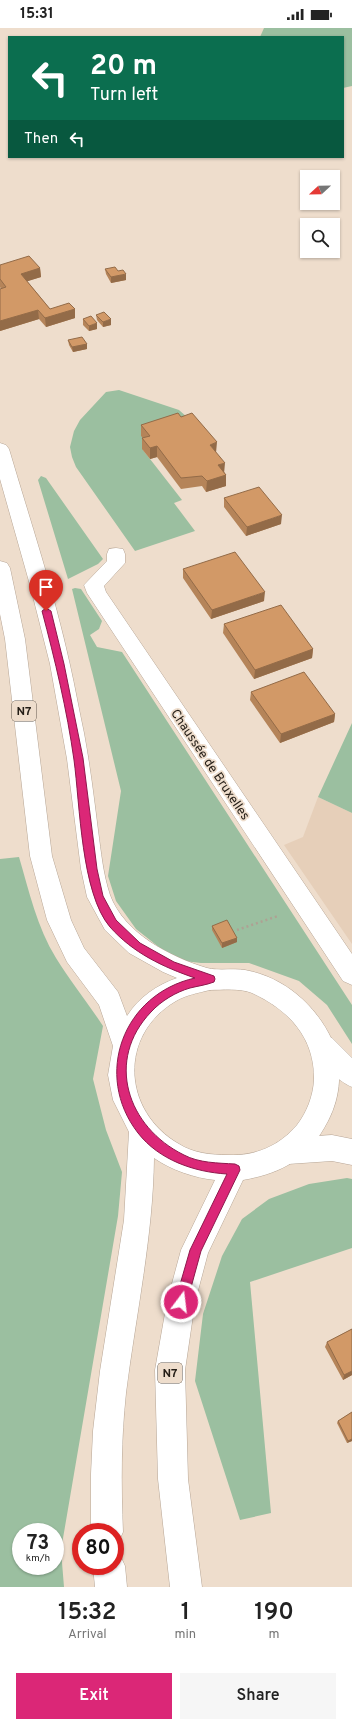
<!DOCTYPE html>
<meta charset="utf-8">
<style>
:root{--surface:#fff;--page:#f6f6f6;--text:#222;--muted:#767676;--accent:#db2777}
body{margin:0;font-family:Overpass,sans-serif;background:var(--page);color:var(--text);height:100vh;display:flex;flex-direction:column;font-size:15px;white-space:nowrap}
*{box-sizing:border-box;margin:0}
p{font-size:13px;color:var(--muted)}
.icon{flex:none;width:22px;height:22px;fill:none;stroke:currentColor;stroke-width:2;stroke-linecap:round;stroke-linejoin:round}
.map{position:relative;height:1559px;overflow:hidden}
.panel{display:flex;flex-direction:column;background:var(--surface);flex:1}
.panel>*{flex:none}
.banner{position:absolute;left:8px;top:8px;width:336px;height:122px;border-radius:0px;box-shadow:0 1px 3px #0004;background:#0b6e4f;color:#fff;overflow:hidden}
.needle{width:26px;rotate:248deg}
.tools{position:absolute;left:300px;top:142px;display:grid;gap:8px}
.tools a{display:grid;place-items:center;width:40px;height:40px;border-radius:0px;background:var(--surface);box-shadow:0 1px 3px #0004;font-size:20px}
.speed{position:absolute;left:12px;top:1495px;display:flex;gap:8px;font-size:20px;font-weight:700;text-align:center}
.speed>*{display:grid;place-content:center;width:52px;height:52px;border-radius:50%;background:var(--surface);box-shadow:0 1px 3px #0004;line-height:1}
.speed small{font-size:10px;font-weight:400}
.speed .limit{border:6px solid #d22;background:#fff;color:#111}
.pin{position:absolute;display:grid;place-items:center;width:34px;height:34px;color:#fff;margin:-41px -17px;border-radius:50% 50% 50% 0;rotate:-45deg;box-shadow:0 0 4px #0007}
.pin .icon{rotate:45deg}
.me{position:absolute;width:44px;margin:-22px;rotate:15deg;stroke-linejoin:round;filter:drop-shadow(0 0 3px #0008)}
.turn{display:flex;align-items:center;gap:14px;height:84px;padding:0 16px;font-size:18px}
.turn .icon{width:52px;height:52px;stroke-width:2.5}
.turn b{display:block;font-size:28px;line-height:34px}
.then{display:flex;align-items:center;height:38px;padding:0 16px;background:#0003;gap:8px;font-size:15px}
.eta{display:flex;justify-content:space-evenly;align-items:center;height:68px;text-align:center}
.eta b{font-size:24px;font-weight:600;line-height:28px}
.cta{display:flex;gap:8px;margin-top:auto;padding:8px 16px}
.cta a{flex:1;height:46px;border-radius:0px;background:var(--accent);color:#fff;font-size:16px;font-weight:600;line-height:46px;text-align:center}
.cta a+a{background:var(--page);color:var(--text)}
.status{display:flex;justify-content:space-between;align-items:center;height:28px;padding:0 20px;background:var(--surface);direction:ltr}
.status svg{height:11px;fill:currentColor}
.map>svg:first-child{display:block}
.built{fill:#e6cfb9}
.green{fill:#9bbfa0;fill-rule:evenodd}
.lines{fill:none;stroke-linecap:round;stroke-linejoin:round}
.minor-casing{stroke:#b7a696;stroke-width:1}
.highway-casing{stroke:#b7a696;stroke-width:1}
.path{stroke:#aea193;stroke-width:2.5;stroke-dasharray:2 3;stroke-linecap:butt}
.minor{fill:#fff;fill-rule:evenodd}
.highway{fill:#fff;fill-rule:evenodd}
.wall{fill:#b58459}
.shaded-wall{fill:#936b48}
.building{fill:#d29967;stroke:#936b48}
.route{fill:#db2777;stroke:#8e194d}
.labels{text-anchor:middle;stroke-width:3.5;stroke-linejoin:round;paint-order:stroke}
.shield{fill:#edc;stroke:#61574d;stroke-width:1}
.shield-label{font-size:12px;font-weight:bold;fill:#241e17}
.street-label{font-size:13px;fill:#241e17;stroke:#edc}
</style>
<div class="status"><b>15:31</b><svg viewBox="0 0 49 12"><path d="M0 12V9h3v3zM5 12V6h3v6zM10 12V3h3v9zM15 12V0h3v12zM26 1h20v11H26zM47 4h2v5h-2z"/></svg></div>
<div class="map">
<svg width="352" height="1559" viewBox="0 0 352 1559">
<rect width="100%" height="100%" fill="#edc"/>
<path class="built" d="M 318,769 L 352,785 L 352,916 L 284,817 L 303,809 Z"/>
<path class="green" d="M 264,0 L 352,0 L 352,58 L 343,60 L 343,9 L 260,9 Z
M 119,362 L 179,382 L 188,390 L 150,419 L 143,422 L 182,472 L 174,475 L 195,503 L 135,523 L 76,439 L 72,429 L 70,419 L 74,403 L 80,392 L 106,364 Z
M 41,448 L 46,450 L 103,531 L 98,536 L 68,551 L 38,452 Z
M 75,560 L 81,561 L 102,593 L 99,601 L 90,607 L 97,619 L 122,624 L 352,977 L 352,1016 L 327,977 L 299,953 L 249,935 L 201,935 L 184,933 L 160,920 L 136,901 L 116,873 L 108,848 L 121,763 L 72,561 Z
M 352,695 L 352,785 L 318,769 Z
M 19,829 C 29,863 37,899 56,930 C 70,953 88,975 103,998 L 93,1051 L 106,1102 L 122,1144 L 118,1188 L 61,1522 L 64,1559 L 0,1559 L 0,831 ZM 21,1504 L 55,1504 L 55,1538 L 21,1538 Z
M 347,1150 L 352,1151 L 352,1220 L 250,1254 L 271,1485 L 240,1492 L 195,1353 L 203,1286 L 222,1228 L 242,1191 L 269,1171 L 309,1156 Z"/>
<g class="lines">
<defs>
<path id="minor" d="M 116,520 L 123,521 L 125,526 L 125,535 L 104,558 L 106,564 L 352,926 L 352,957 L 343,953 L 87,565 L 84,557 L 107,533 L 107,526 L 109,521 Z
M 323,1007 L 332,1010 L 352,1030 L 352,1059 C 337,1053 317,1032 311,1018 L 314,1010 Z
M 332,1107 L 352,1111 L 352,1137 L 332,1133 L 288,1136 L 279,1132 L 275,1123 L 279,1114 L 288,1110 Z"/>
<path id="highway" d="M 0,415 L 6,417 L 9,421 C 30,492 54,564 70,637 C 75,659 79,682 84,705 C 90,737 94,770 98,802 C 101,824 103,846 110,867 C 124,905 170,929 207,940 C 219,943 233,940 245,942 C 284,949 316,977 332,1012 C 343,1039 341,1068 328,1093 C 309,1130 283,1145 243,1152 L 208,1225 L 195,1274 L 185,1342 L 188,1451 L 202,1559 L 170,1559 L 158,1451 L 155,1342 L 167,1274 L 181,1222 L 215,1152 C 195,1150 171,1142 154,1130 C 153,1209 136,1286 126,1365 C 121,1411 121,1457 123,1504 L 118,1515 L 115,1516 L 115,1504 L 91,1504 L 91,1446 L 93,1403 L 100,1343 L 124,1192 L 129,1104 L 113,1072 L 108,1047 L 113,1018 L 99,977 L 67,934 L 47,892 L 30,828 L 5,611 L 0,586 L 0,533 L 7,535 L 10,540 L 25,611 L 52,828 L 71,892 L 84,920 L 118,964 L 127,988 C 139,969 157,957 177,950 L 163,944 L 129,925 L 105,902 L 87,869 L 81,841 L 67,731 L 50,636 L 30,557 L 0,451 ZM 210,962 C 223,962 240,960 252,965 C 289,982 315,1010 314,1052 C 313,1068 307,1084 297,1097 C 279,1118 256,1128 228,1127 C 211,1127 193,1125 179,1116 C 122,1083 118,1007 176,973 C 186,967 198,965 210,962 Z
M 115,1525 L 120,1527 L 125,1538 L 127,1559 L 95,1559 L 93,1538 L 115,1538 Z"/>
</defs>
<use href="#minor" class="minor-casing"/>
<use href="#highway" class="highway-casing"/>
<path class="path" d="M 237,902 L 278,888"/>
<use href="#minor" class="minor"/>
<use href="#highway" class="highway"/>
</g>
<path class="wall" d="M 0,237 L 40,240 L 41,249 L 27,253 L 50,281 L 75,281 L 75,290 L 46,299 L 39,291 L 0,303 L 0,261 L 1,261 L 0,259 Z
M 105,241 L 118,243 L 126,252 L 111,255 L 106,246 Z
M 96,287 L 111,297 L 103,299 L 97,292 Z
M 83,291 L 97,301 L 89,303 L 83,297 Z
M 68,312 L 87,316 L 87,321 L 73,324 L 69,317 Z
M 181,389 L 216,425 L 224,444 L 226,447 L 226,458 L 206,464 L 202,458 L 181,461 L 157,429 L 150,431 L 142,421 L 142,410 L 143,410 L 141,408 L 141,397 Z
M 224,470 L 281,496 L 246,508 L 224,479 Z
M 183,541 L 264,573 L 211,591 L 183,550 Z
M 224,596 L 313,621 L 312,630 L 254,651 L 223,605 Z
M 251,664 L 335,686 L 334,694 L 280,715 L 250,672 Z
M 212,898 L 237,910 L 237,914 L 222,920 L 212,902 Z
M 352,1301 L 352,1347 L 343,1352 L 325,1319 L 327,1314 Z
M 352,1384 L 352,1413 L 347,1415 L 337,1395 L 338,1393 Z"/>
<path class="shaded-wall" d="M 40,240 L 41,249 L 22,255 L 21,246 Z
M 126,246 L 126,252 L 111,255 L 111,249 Z
M 75,281 L 75,290 L 46,299 L 45,290 Z
M 38,282 L 39,291 L 0,303 L 0,293 Z
M 111,291 L 111,297 L 103,299 L 103,294 Z
M 97,295 L 97,301 L 89,303 L 89,298 Z
M 87,316 L 87,321 L 73,324 L 72,319 Z
M 217,414 L 216,425 L 210,417 Z
M 157,418 L 157,429 L 150,431 L 150,420 Z
M 225,435 L 224,446 L 218,437 Z
M 226,447 L 226,458 L 206,464 L 207,453 Z
M 282,487 L 281,496 L 246,508 L 247,499 Z
M 265,564 L 264,573 L 211,591 L 212,582 Z
M 313,621 L 312,630 L 254,651 L 255,642 Z
M 335,686 L 334,694 L 280,715 L 281,706 Z
M 237,910 L 237,914 L 222,920 L 222,915 Z
M 352,1343 L 352,1347 L 343,1352 L 344,1347 Z
M 352,1411 L 352,1413 L 347,1415 L 348,1413 Z"/>
<path class="building" d="M 29,228 L 40,240 L 21,246 L 50,281 L 69,275 L 75,281 L 45,290 L 38,282 L 0,293 L 0,261 L 6,259 L 0,251 L 0,237 Z
M 115,239 L 118,243 L 123,242 L 126,246 L 111,249 L 105,241 Z
M 104,284 L 111,291 L 103,294 L 96,287 Z
M 91,288 L 97,295 L 89,298 L 83,291 Z
M 82,309 L 87,316 L 72,319 L 68,312 Z
M 178,385 L 181,389 L 192,385 L 217,414 L 210,417 L 225,435 L 218,437 L 226,447 L 207,453 L 202,448 L 181,450 L 157,418 L 150,420 L 142,410 L 150,408 L 141,397 Z
M 259,459 L 282,487 L 247,499 L 224,470 Z
M 235,524 L 265,564 L 212,582 L 183,541 Z
M 281,577 L 313,621 L 255,642 L 224,596 Z
M 304,644 L 335,686 L 281,706 L 251,664 Z
M 227,892 L 237,910 L 222,915 L 212,898 Z
M 352,1301 L 352,1343 L 344,1347 L 327,1314 Z
M 352,1384 L 352,1411 L 348,1413 L 338,1393 Z"/>
<path class="route" d="M 46,580 L 51,583 L 64,636 L 83,730 L 97,841 L 103,868 L 116,892 L 140,915 L 174,934 L 214,948 L 215,951 L 214,954 C 206,957 198,958 190,960 C 176,964 161,973 151,984 C 105,1032 127,1099 184,1127 C 199,1135 218,1135 235,1136 L 239,1138 L 240,1142 L 201,1223 L 187,1274 L 185,1278 L 181,1280 L 177,1278 L 175,1274 L 190,1222 L 227,1146 C 194,1144 159,1132 138,1105 C 93,1047 123,966 195,950 C 163,939 133,925 110,899 C 81,865 80,776 74,732 C 67,682 55,632 42,583 Z"/>
<g class="labels">
<g class="shield">
<rect x="12" y="673" width="24" height="20" rx="3"/>
<rect x="158" y="1335" width="24" height="20" rx="3"/>
</g>
<g class="shield-label">
<text x="24" y="687">N7</text>
<text x="170" y="1349">N7</text>
</g>
<g class="street-label">
<text transform="translate(211 736) rotate(56)" y="5">Chaussée de Bruxelles</text>
</g>
</g>
</svg>
<div class="tools">
<a><svg class="needle" viewBox="-14 -14 28 28"><path d="M0-13l5 13h-10z" fill="#e53935"/><path d="M0 13l5-13h-10z" fill="#767676"/></svg></a>
<a><svg class="icon" aria-label="search" viewBox="0 0 24 24"><circle cx="10" cy="10" r="6"/><path d="M15 15l6 6"/></svg></a>
</div>
<div class="speed"><div>73<small>km/h</small></div><div class="limit">80</div></div>
<div class="pin" style="left:46px;top:583px;background:#d93025"><svg class="icon" aria-label="arrive" viewBox="0 0 24 24"><path d="M6 21V4h12l-3 4 3 4H6"/></svg></div>
<svg class="me" style="left:181px;top:1274px" viewBox="-20 -20 40 40"><circle r="17" fill="#db2777" stroke="#fff" stroke-width="3"/><path d="M0-11L8 9 0 5-8 9z" fill="#fff"/></svg>
<div class="banner">
<div class="turn"><svg class="icon" aria-label="left" viewBox="0 0 24 24"><path d="M17 20v-9H6M10 6l-5 5 5 5"/></svg><div><b>20 m</b>Turn left</div></div>
<div class="then">Then<svg class="icon" aria-label="left" viewBox="0 0 24 24"><path d="M17 20v-9H6M10 6l-5 5 5 5"/></svg></div>
</div>
</div>
<section class="panel">
<div class="eta">
<div><b>15:32</b><p>Arrival</p></div>
<div><b>1</b><p>min</p></div>
<div><b>190</b><p>m</p></div>
</div>
<div class="cta"><a>Exit</a><a>Share</a></div>
</section>
